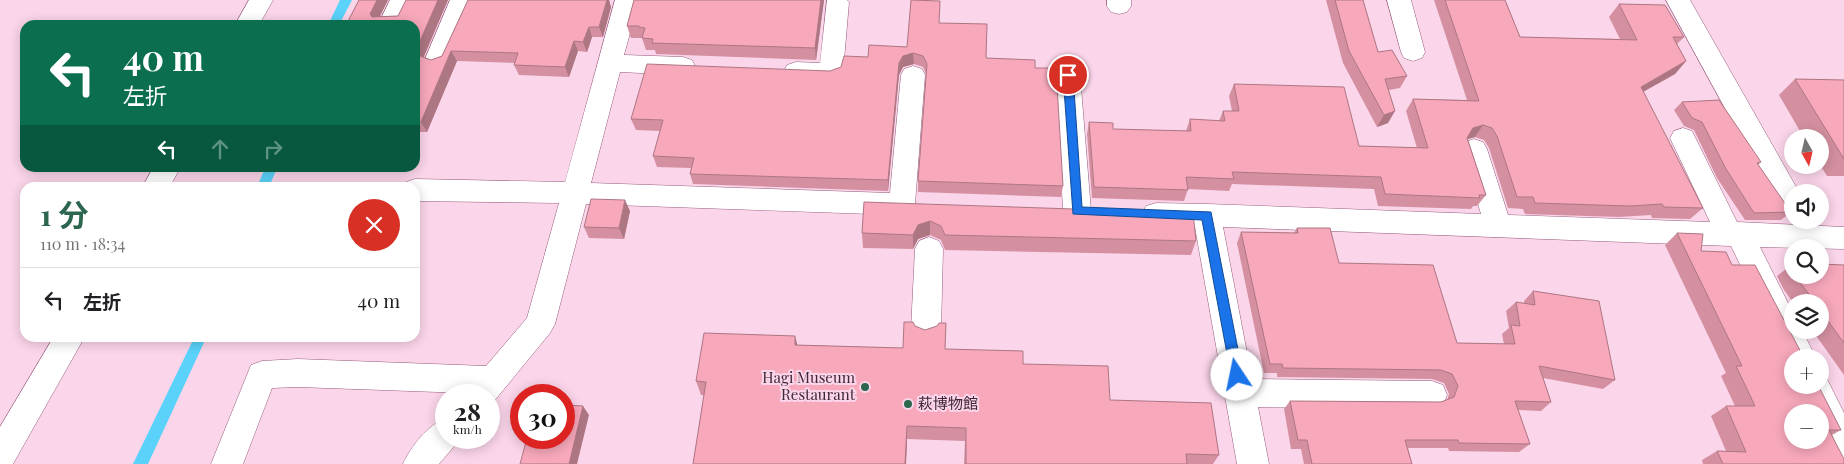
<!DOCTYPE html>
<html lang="ja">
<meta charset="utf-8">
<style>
:root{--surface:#fff;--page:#f6f6f6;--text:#202124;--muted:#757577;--line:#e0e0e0;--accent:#2d664e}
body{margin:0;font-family:"Playfair Display","Noto Sans JP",serif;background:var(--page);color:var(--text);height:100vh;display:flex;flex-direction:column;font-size:19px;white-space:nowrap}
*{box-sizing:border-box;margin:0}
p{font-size:16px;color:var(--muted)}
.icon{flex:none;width:28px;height:28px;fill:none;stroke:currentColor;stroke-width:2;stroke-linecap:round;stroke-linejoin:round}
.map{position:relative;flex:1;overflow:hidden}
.sheet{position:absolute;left:20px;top:182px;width:400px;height:160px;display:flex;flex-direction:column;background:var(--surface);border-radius:15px;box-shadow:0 2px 12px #0003}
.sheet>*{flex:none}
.banner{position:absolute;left:20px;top:20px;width:400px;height:152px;border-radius:15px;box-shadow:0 2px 12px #0003;background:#0b6e4f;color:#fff;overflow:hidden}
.needle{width:32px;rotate:172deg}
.tools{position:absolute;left:1784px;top:129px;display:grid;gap:10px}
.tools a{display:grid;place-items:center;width:45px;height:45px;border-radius:50%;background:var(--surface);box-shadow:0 2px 12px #0003;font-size:25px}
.speed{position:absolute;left:435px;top:384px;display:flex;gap:10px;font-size:25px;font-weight:700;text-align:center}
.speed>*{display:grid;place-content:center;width:65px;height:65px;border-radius:50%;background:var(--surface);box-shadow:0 2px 12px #0003;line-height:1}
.speed small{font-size:12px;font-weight:400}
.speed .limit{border:8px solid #d22;background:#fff;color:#111}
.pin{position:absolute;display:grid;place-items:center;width:42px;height:42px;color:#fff;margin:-21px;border:2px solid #fff;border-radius:50%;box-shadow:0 1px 5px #0007}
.me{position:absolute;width:55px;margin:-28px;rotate:349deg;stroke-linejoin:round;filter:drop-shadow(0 0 4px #0008)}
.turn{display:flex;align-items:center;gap:18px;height:105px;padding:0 20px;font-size:22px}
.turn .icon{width:65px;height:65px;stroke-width:2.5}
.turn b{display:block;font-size:35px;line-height:42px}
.lanes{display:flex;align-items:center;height:48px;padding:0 20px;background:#0003;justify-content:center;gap:25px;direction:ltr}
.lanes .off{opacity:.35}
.round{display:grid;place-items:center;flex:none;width:52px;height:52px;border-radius:26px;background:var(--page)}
.head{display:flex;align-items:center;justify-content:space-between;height:85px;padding:0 20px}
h1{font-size:30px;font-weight:700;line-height:38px;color:var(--accent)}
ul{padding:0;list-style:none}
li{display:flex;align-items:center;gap:15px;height:65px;padding:0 20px;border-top:1px solid var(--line)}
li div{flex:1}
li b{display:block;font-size:19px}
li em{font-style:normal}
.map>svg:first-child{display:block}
.water{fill:#5ad2fa}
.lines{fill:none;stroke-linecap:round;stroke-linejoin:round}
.minor-casing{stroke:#945c7d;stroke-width:1}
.major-casing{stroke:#945c7d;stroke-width:1}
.minor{fill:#fff;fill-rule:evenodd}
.major{fill:#fff;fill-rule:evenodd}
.wall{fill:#d490a1}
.shaded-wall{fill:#ad7683}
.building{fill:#f7a8bb;stroke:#ad7683;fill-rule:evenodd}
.route{fill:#1a73e8;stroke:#114b97}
.poi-dot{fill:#2d664e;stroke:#fbd5ea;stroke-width:2}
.labels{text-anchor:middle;stroke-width:4;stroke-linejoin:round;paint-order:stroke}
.poi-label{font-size:15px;fill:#3f2735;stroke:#fbd5ea;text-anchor:end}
</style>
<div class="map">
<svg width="1844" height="464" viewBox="0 0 1844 464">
<rect width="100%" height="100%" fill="#fbd5ea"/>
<path class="water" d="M 340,0 L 352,0 L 339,25 L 328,25 Z
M 265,168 L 277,168 L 269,187 L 257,187 Z
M 194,338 L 206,338 L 148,464 L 133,464 Z"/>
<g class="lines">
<defs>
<path id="minor" d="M 390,0 L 414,0 L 402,25 L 378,25 Z
M 450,0 L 474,0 L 449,59 L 446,65 L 437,68 L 428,65 L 425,59 Z
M 615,0 L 639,0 L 624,55 L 683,57 L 692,60 L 695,66 L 692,72 L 683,75 L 620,72 L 591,183 L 890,193 L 901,75 L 904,69 L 913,66 L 922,69 L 925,75 L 915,204 L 912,212 L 901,215 L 586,204 L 555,324 L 550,333 L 491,405 L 489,406 L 489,395 L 465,395 L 466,393 L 298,387 L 272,388 L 243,464 L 211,464 L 251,365 L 262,361 L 298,359 L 486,366 L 527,318 L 559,203 L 415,201 L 415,188 L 403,188 L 406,182 L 415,179 L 565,182 Z
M 827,0 L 847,0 L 849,2 L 843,72 L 840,78 C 824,83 803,82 787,77 L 784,71 L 787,65 L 796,62 L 820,63 Z
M 1107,0 L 1131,0 L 1131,6 L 1127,12 L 1119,14 L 1111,12 L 1107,6 Z
M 1387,0 L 1411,0 L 1425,52 L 1422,58 L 1413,61 L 1404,58 L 1401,52 Z
M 1666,0 L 1690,0 L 1799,192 L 1792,192 L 1792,216 L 1782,213 Z
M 1068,66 L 1077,69 L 1080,75 L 1091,211 L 1087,219 L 1077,222 L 1067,219 L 1063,211 L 1056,75 L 1059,69 Z
M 1683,128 L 1692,131 L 1737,222 L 1844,227 L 1844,249 L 1760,247 L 1792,311 L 1792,330 L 1802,330 L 1816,358 L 1792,358 L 1792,368 L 1790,367 L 1731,246 L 1223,227 L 1252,379 L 1432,381 L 1443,385 L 1447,395 L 1443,405 L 1432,409 L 1258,407 L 1269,464 L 1237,464 L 1195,227 L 1156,225 L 1146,222 L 1142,214 L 1146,206 L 1156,203 L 1207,204 L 1481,214 L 1461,149 L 1465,142 L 1474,139 L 1483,142 L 1487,149 L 1508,215 L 1710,222 L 1670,138 L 1674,131 Z
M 929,237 L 939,241 L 943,249 L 941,330 L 936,339 L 926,343 L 916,339 L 911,330 L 915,249 L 919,241 Z
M 1820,373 L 1825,375 L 1844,413 L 1844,460 L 1833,456 L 1820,429 L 1820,412 L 1812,412 L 1799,385 L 1820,385 Z
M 446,418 L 446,438 L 460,438 L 457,443 L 439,464 L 403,464 C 411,446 428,425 446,418 Z"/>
<path id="major" d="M 249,0 L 273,0 L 259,25 L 235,25 Z
M 153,168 L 180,168 L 169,188 L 142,188 Z
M 53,338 L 84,338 L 13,464 L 0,464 L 0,427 Z"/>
</defs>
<use href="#minor" class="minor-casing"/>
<use href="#major" class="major-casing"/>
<use href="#minor" class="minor"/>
<use href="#major" class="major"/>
</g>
<path class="wall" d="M 359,0 L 388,0 L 380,16 L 398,16 L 406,0 L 448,0 L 424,57 L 431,60 L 442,56 L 468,0 L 609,0 L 611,7 L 603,37 L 592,37 L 587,52 L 578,51 L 569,77 L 519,75 L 514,65 L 515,63 L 457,61 L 427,132 L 415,132 L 415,25 L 346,25 Z
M 634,0 L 824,0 L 816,60 L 656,54 L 655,50 L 646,50 L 642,38 L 631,38 L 627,26 Z
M 1326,0 L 1363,0 L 1378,52 L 1407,76 L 1400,88 L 1389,90 L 1388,123 L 1377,127 L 1343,63 Z
M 1434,0 L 1505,0 L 1520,37 L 1620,39 L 1609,17 L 1619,4 L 1684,37 L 1677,44 L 1686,61 L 1675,74 L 1643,92 L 1703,208 L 1690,219 L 1652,218 L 1651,215 L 1619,217 L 1525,214 L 1523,209 L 1508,208 L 1489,148 L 1484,140 L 1475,137 L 1468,139 L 1486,195 L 1477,206 L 1473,206 L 1471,209 L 1378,206 L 1374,189 L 1232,184 L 1229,191 L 1188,189 L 1184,201 L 1092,198 L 1087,134 L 1089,122 L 1113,129 L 1186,131 L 1190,119 L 1219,121 L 1223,111 L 1232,111 L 1229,96 L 1234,84 L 1359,146 L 1417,148 L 1406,111 L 1413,99 L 1467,100 Z
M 939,23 L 986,58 L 1035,68 L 1063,186 L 1061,197 L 918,192 L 918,181 L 926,74 L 923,67 L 914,64 L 903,67 L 899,75 L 888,191 L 693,184 L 690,174 L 691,168 L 657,167 L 653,156 L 660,131 L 636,130 L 631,119 L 830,71 L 868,57 L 907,47 Z
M 1795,79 L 1844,80 L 1844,176 L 1827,176 L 1820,165 L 1820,138 L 1804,138 L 1779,95 Z
M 1682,102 L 1761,162 L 1758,165 L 1791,212 L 1781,220 L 1745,220 L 1717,178 L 1694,130 L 1684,126 L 1674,110 Z
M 864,202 L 1196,241 L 1191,255 L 945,250 L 941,240 L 930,235 L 918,239 L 913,249 L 863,248 L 862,233 Z
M 630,211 L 624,239 L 589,238 L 584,227 Z
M 1297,228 L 1339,263 L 1457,343 L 1504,344 L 1502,334 L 1509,328 L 1506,311 L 1516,302 L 1524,303 L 1524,301 L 1533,291 L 1615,380 L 1603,389 L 1543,378 L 1551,402 L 1541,411 L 1518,410 L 1530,444 L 1519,452 L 1449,451 L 1448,448 L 1408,448 L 1412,464 L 1304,464 L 1301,449 L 1291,449 L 1284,409 L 1290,401 L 1441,402 L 1447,400 L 1449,394 L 1444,383 L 1432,379 L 1277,377 L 1277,373 L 1264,373 L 1237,243 L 1241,232 L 1294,233 Z
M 1677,233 L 1701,251 L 1732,265 L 1841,430 L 1832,435 L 1844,464 L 1703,464 L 1702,460 L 1717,451 L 1726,451 L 1711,416 L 1726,406 L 1735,406 L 1721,376 L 1726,373 L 1665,245 Z
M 1791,265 L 1792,265 L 1792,275 L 1820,275 L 1844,265 L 1844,375 L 1812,330 L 1820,330 L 1820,302 L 1793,302 L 1784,290 L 1777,276 Z
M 915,326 L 945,349 L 1023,364 L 1110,400 L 1219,455 L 1213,464 L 964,464 L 965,441 L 907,439 L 906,464 L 693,464 L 704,395 L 701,395 L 696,381 L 797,345 L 903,348 Z"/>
<path class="shaded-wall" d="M 377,0 L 388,0 L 376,24 L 370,14 Z
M 438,0 L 448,0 L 423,58 L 420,56 L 417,48 Z
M 607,0 L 609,0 L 611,7 L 603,37 L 599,27 Z
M 821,0 L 824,0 L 816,60 L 815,48 Z
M 589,27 L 592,37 L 587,52 L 583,42 Z
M 574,41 L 578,51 L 569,77 L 565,67 Z
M 451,51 L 457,61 L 427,132 L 421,122 Z
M 913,53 L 914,64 L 903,67 L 899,75 L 888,191 L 888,180 L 899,63 L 903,56 Z
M 1686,61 L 1675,74 L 1630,99 L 1641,87 Z
M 1395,111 L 1388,123 L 1377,127 L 1384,115 Z
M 1483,125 L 1475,137 L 1464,140 L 1473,128 Z
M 625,200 L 630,211 L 624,239 L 619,228 Z
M 930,221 L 930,235 L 918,239 L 913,249 L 913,235 L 918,225 Z
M 795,336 L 799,351 L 795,345 Z
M 583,406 L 589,415 L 577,464 L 569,464 Z
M 907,426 L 907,439 L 906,464 L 905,464 Z"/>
<path class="building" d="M 359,0 L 377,0 L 370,14 L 372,17 L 398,16 L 406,0 L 438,0 L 417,48 L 420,56 L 431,60 L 442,56 L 468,0 L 607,0 L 599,27 L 589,27 L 583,42 L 574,41 L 565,67 L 514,65 L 518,53 L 451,51 L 421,122 L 415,122 L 415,25 L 346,25 Z
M 634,0 L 821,0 L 815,48 L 652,43 L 653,39 L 642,38 L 645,28 L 639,27 L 639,26 L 627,26 Z
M 911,0 L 940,1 L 939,23 L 987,24 L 986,58 L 1035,60 L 1035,68 L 1056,68 L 1063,186 L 918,181 L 927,64 L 923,56 L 913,53 L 903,56 L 899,63 L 888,180 L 690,174 L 694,158 L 653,156 L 663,120 L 631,119 L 647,64 L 830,71 L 841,67 L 844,56 L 868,57 L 869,45 L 907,47 Z
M 1335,0 L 1363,0 L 1378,52 L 1392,50 L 1407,76 L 1385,79 L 1395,111 L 1384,115 L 1349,51 Z
M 1445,0 L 1505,0 L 1520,37 L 1637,40 L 1619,4 L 1665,5 L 1684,37 L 1673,37 L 1686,61 L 1641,87 L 1703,208 L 1664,207 L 1662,204 L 1630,206 L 1535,203 L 1533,197 L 1517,197 L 1497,136 L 1492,128 L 1483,125 L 1473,128 L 1467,138 L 1486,195 L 1479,195 L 1480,198 L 1385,194 L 1381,177 L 1232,172 L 1234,179 L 1186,177 L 1188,190 L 1094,187 L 1089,122 L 1113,123 L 1113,129 L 1191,131 L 1190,119 L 1225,121 L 1223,111 L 1239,111 L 1234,84 L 1344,87 L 1359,146 L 1428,148 L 1413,99 L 1479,101 Z
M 1795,79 L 1844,80 L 1844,159 Z
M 1719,100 L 1761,162 L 1757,163 L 1791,212 L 1754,213 L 1726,169 L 1702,122 L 1692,118 L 1682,102 Z
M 591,199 L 625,200 L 619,228 L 584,227 Z
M 864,202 L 1193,213 L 1196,241 L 945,235 L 941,226 L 930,221 L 918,225 L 913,235 L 862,233 Z
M 1297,228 L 1330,228 L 1339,263 L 1433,265 L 1457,343 L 1515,344 L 1511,325 L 1520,326 L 1516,302 L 1535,305 L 1533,291 L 1599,301 L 1615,380 L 1539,366 L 1551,402 L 1515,401 L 1530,444 L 1459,443 L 1458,440 L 1405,440 L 1412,464 L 1312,464 L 1307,440 L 1298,440 L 1290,401 L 1441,402 L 1454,397 L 1458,386 L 1452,374 L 1441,370 L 1283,368 L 1282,364 L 1270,364 L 1241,232 L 1298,233 Z
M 1677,233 L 1703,234 L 1701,251 L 1726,252 L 1732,265 L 1755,265 L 1804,358 L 1792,358 L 1792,385 L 1818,385 L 1841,430 L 1829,430 L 1844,459 L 1844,464 L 1723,464 L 1717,451 L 1746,452 L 1726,406 L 1755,406 L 1736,366 L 1742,366 ZM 1792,412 L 1820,412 L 1820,440 L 1792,440 Z
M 1820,264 L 1844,265 L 1844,343 L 1820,310 L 1820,302 L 1815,302 L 1798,280 L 1796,275 L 1820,275 Z
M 904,322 L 913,322 L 915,326 L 925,330 L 937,326 L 939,323 L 946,323 L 945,349 L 1023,351 L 1023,364 L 1108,366 L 1110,400 L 1211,403 L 1219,455 L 1186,454 L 1187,464 L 966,464 L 966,428 L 907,426 L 905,464 L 693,464 L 706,382 L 696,381 L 704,333 L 795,336 L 795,345 L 903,348 Z
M 564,405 L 583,406 L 569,464 L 520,464 L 527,438 L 564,438 Z"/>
<path class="route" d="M 1068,71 L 1073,75 L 1082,207 L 1211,212 L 1243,375 L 1241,379 L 1237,381 L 1232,379 L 1231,375 L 1202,220 L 1073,214 L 1063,75 Z"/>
<g class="poi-dot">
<circle cx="865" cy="387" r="5"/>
<circle cx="908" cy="404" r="5"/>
</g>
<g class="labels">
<g class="poi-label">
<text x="855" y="383">Hagi Museum<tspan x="855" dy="17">Restaurant</tspan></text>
<text x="918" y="409" text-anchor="start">萩博物館</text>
</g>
</g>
</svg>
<div class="tools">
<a><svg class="needle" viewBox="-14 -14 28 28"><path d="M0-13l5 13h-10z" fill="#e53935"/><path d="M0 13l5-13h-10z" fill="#757577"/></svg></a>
<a><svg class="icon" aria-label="sound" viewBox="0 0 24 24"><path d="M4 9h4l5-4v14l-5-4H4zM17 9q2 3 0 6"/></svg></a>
<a><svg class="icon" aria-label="search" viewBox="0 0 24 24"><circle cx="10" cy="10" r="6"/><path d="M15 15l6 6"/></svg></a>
<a><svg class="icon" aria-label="layers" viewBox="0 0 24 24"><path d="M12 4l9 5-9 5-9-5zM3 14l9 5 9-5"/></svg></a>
<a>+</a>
<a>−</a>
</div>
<div class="speed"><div>28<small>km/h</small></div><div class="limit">30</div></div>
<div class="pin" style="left:1068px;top:75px;background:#d93025"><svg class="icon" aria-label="arrive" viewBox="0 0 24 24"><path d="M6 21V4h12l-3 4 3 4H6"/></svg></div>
<svg class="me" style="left:1237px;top:375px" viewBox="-20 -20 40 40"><circle r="19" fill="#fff"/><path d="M0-13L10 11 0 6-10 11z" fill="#1a73e8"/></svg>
<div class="banner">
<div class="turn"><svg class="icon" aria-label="left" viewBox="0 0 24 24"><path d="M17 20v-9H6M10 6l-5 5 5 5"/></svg><div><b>40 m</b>左折</div></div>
<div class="lanes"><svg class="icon" aria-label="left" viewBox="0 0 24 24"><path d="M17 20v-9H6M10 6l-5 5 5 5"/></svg><svg class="icon off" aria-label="ahead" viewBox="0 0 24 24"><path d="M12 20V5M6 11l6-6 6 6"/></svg><svg class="icon off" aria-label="right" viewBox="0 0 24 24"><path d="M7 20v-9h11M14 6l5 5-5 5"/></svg></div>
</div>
<section class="sheet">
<div class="head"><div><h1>1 分</h1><p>110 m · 18:34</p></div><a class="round" style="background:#d93025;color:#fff"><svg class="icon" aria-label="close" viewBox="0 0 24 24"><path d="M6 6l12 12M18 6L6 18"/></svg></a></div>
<ul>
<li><svg class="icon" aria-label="left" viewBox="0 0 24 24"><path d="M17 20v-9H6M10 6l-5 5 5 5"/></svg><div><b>左折</b></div><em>40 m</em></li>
</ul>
</section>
</div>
